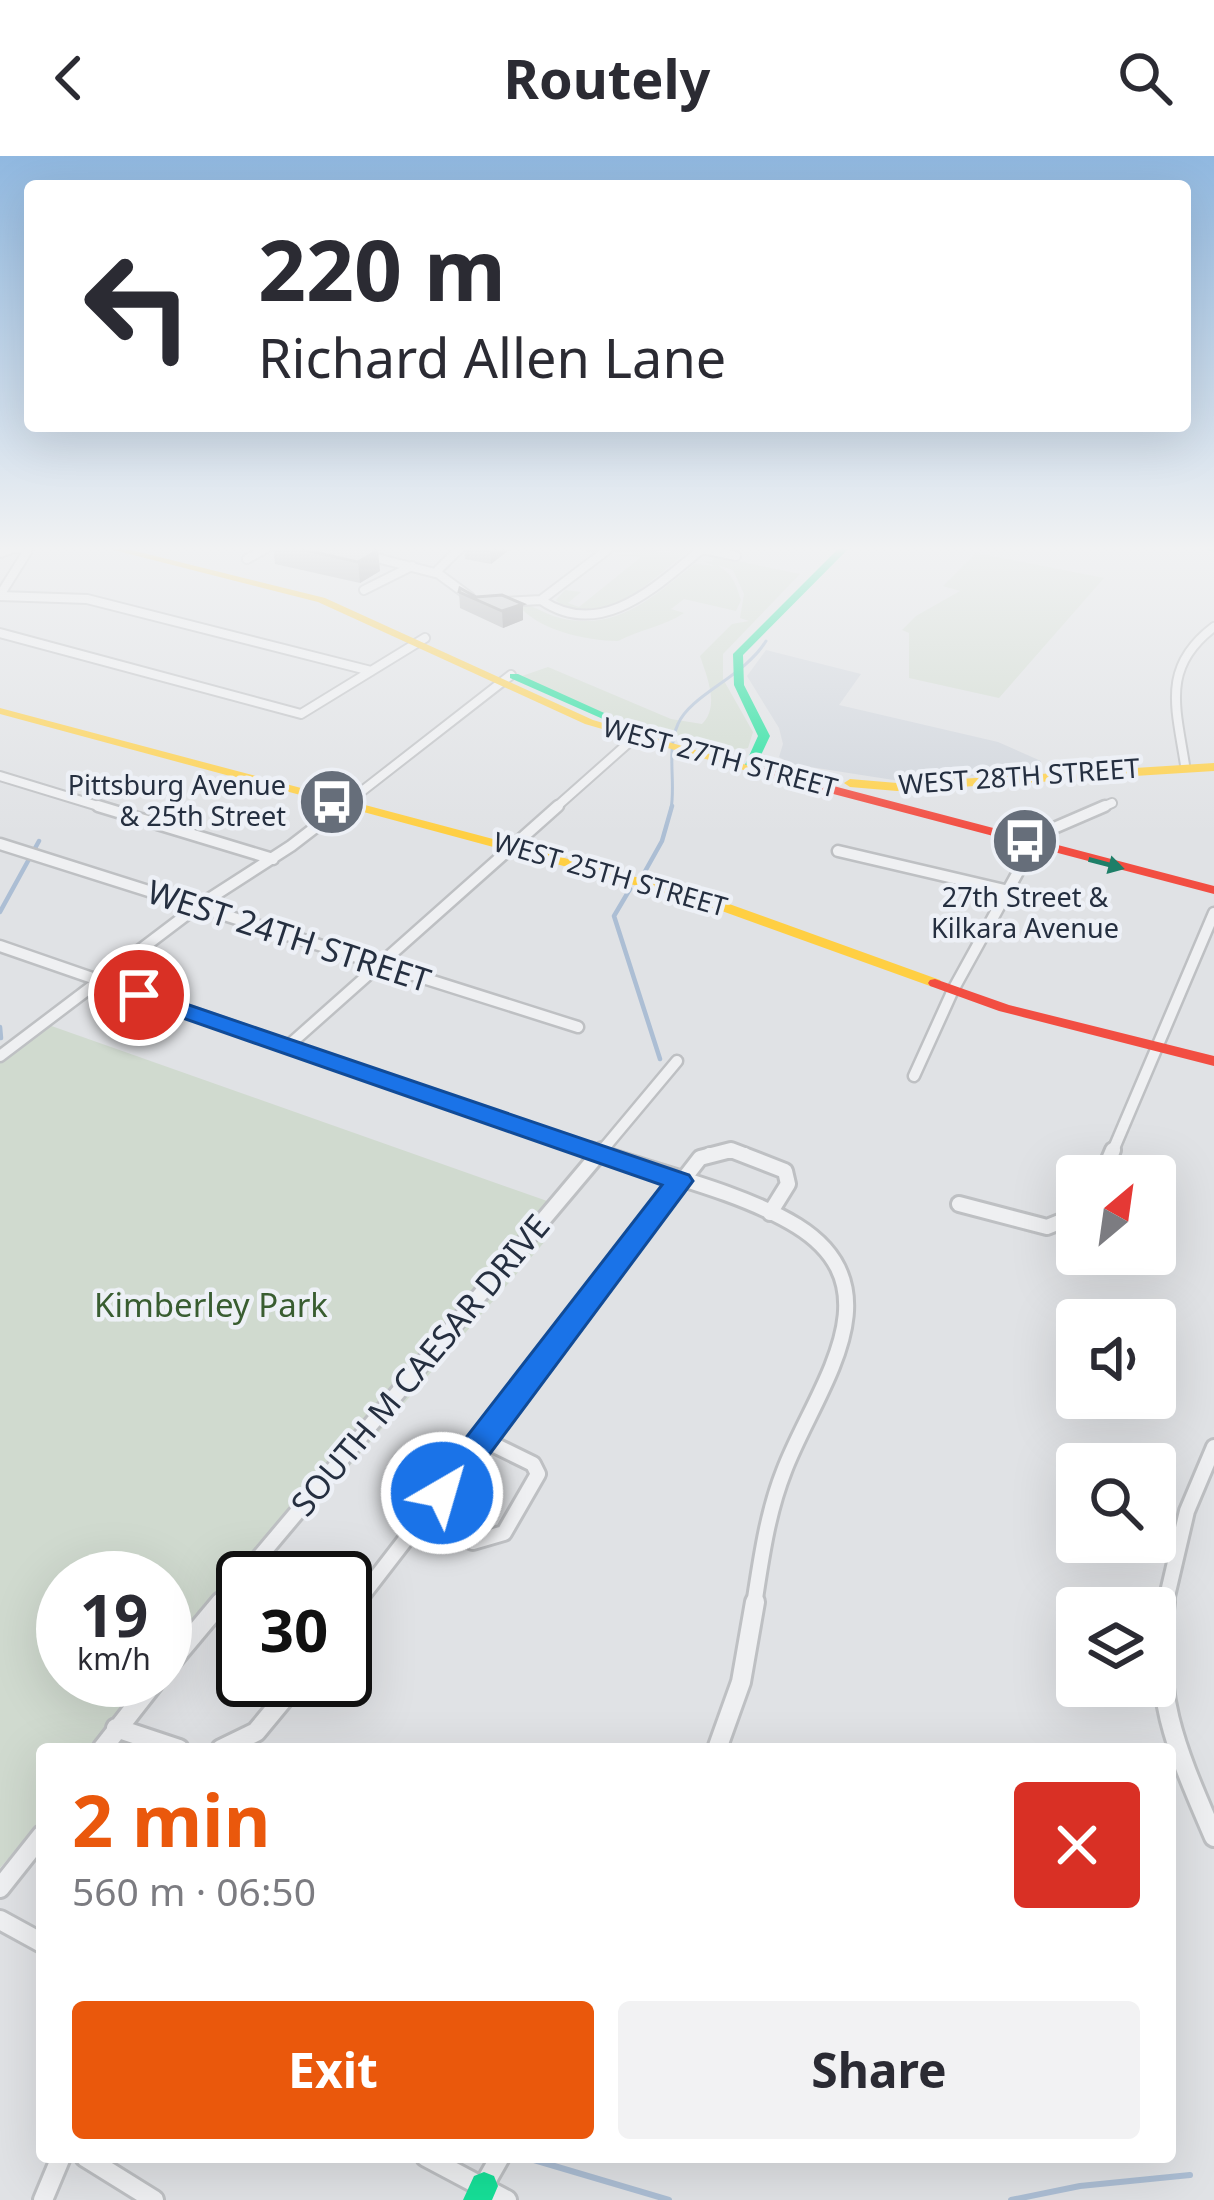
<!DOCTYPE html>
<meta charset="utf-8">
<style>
:root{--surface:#fff;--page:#f2f2f3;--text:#2b2b33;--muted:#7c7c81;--accent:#ea580c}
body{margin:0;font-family:"Noto Sans",sans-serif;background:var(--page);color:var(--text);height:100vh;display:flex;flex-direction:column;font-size:45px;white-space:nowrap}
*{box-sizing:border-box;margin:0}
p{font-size:39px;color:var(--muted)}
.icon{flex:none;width:66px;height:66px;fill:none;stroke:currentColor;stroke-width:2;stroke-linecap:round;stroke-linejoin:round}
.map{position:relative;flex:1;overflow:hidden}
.details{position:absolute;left:36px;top:1587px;width:1140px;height:420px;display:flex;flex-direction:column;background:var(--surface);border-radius:12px;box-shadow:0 12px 48px #0002}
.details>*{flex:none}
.guide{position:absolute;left:24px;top:24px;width:1167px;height:252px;border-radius:12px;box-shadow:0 12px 48px #0002;background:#fff;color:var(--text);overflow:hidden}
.needle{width:78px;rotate:29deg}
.fabs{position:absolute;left:1056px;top:999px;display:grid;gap:24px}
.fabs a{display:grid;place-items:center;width:120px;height:120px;border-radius:12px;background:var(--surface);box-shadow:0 12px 48px #0002;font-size:60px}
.speed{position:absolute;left:36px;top:1395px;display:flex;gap:24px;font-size:60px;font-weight:700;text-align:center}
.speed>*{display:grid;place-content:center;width:156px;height:156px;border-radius:50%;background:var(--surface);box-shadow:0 12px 48px #0002;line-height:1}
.speed small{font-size:30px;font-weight:400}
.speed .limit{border:6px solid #111;border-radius:18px;background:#fff;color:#111}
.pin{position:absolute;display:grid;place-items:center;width:102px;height:102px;color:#fff;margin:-51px;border:6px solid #fff;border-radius:50%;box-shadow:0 3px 12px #0007}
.me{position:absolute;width:132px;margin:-66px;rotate:38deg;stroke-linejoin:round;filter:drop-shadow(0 0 9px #0008)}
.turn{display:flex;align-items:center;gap:42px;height:252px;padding:0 36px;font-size:54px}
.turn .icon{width:156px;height:156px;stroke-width:2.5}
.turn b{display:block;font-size:84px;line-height:102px}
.round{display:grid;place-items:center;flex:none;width:126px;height:126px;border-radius:12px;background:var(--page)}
.overview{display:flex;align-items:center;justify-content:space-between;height:204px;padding:0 36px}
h1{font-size:72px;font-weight:700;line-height:90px;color:var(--accent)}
.primary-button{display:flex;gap:24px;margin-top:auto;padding:24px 36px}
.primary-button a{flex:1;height:138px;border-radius:12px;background:var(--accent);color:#fff;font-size:48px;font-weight:700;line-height:138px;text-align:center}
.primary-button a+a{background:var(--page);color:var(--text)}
header{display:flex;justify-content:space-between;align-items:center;height:156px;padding:0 36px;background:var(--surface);font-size:54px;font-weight:700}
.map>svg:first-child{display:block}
.built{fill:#d0d5dc}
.green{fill:#d0dacf}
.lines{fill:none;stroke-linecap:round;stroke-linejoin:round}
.stream-far2{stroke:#acbed4;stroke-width:3}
.stream-far1{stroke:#acbed4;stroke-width:4.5}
.stream{stroke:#acbed4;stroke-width:6}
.street-far3-casing{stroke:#bec0c3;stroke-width:12}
.street-far2-casing{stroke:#bec0c3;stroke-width:15}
.street-far1-casing{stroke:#bec0c3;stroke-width:20}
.street-casing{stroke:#bec0c3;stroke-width:24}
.street-far3{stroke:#eff0f2;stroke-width:8}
.street-far2{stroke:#eff0f2;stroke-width:10}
.street-far1{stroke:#eff0f2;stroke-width:14}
.street{stroke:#eff0f2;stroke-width:18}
.fast{fill:#16e098;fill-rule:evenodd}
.slow{fill:#ffcf43;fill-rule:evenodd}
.jam{fill:#f24e42;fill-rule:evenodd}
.wall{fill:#acaeb1}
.shaded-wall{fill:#8c8d90}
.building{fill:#c8cace;stroke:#8c8d90;stroke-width:3}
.oneway{fill:#1e7f68}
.route{fill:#1a73e8;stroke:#114b97;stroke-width:3}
.labels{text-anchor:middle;stroke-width:9;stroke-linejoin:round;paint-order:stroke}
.far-street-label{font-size:27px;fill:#252f40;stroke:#edf0f6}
.far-poi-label{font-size:27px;fill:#252f40;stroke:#edf0f6;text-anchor:end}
.street-label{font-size:33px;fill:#252f40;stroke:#edf0f6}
.park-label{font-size:33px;fill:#395d31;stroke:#edf0f6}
</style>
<header><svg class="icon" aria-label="back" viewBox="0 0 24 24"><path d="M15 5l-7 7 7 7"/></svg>Routely<svg class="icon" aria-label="search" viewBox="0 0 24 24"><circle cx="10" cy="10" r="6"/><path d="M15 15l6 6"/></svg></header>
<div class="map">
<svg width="1214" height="2044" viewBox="0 0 1214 2044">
<rect width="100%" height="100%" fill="#e0e2e5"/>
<path class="built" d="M 766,494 L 861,518 L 839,549 L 998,586 L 1041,605 L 1039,615 L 900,625 L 791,608 L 779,601 L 783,588 L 779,572 L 747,520 Z"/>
<path class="green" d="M 667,393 L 688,395 C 655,420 598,482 556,444 L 565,434 L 581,436 L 568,447 L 579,451 L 641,401 L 616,400 Z
M 976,397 L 1104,422 L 999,542 L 909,522 L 909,477 L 902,474 L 916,460 L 960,435 L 943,430 Z
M 714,400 L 800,418 L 723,498 L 723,523 L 753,576 L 748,592 C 701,602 565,545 522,520 L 548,511 L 671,563 L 702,568 C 720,550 707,521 700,500 L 732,468 L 749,465 L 740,462 L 744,438 L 733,414 L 717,409 C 733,418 735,426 741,444 L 736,455 L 684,443 L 671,453 L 684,457 C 663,471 641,473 618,485 C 587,485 535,474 516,446 C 533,448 543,458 560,462 C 618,476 653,440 695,408 L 715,410 L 703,405 L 712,406 Z
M 43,867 L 550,1046 L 527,1075 L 547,1083 L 252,1422 L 243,1422 L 243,1432 L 165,1522 L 165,1422 L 63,1422 L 63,1524 L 163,1524 L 103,1593 L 42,1593 L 42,1664 L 0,1712 L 0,890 L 11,891 Z"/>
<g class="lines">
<path class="stream-far2" d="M 671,653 C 676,626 666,594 678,568 C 690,539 744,521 766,485"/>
<path class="stream-far1" d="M 643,719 L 662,685 L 672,650
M 630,733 L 614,760 L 660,903
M 0,756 L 39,685
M 0,871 L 1,882"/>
<path class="stream" d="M 534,2004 L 669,2044
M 1011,2044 L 1080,2030 L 1190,2019"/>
<defs>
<path id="street-far3" d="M 589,390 L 655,390
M 674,390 L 705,391
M 0,397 L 17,391 L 27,396 L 0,439
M 365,399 L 439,418
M 247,403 L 270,390
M 437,415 L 462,390
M 440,419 L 470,441
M 364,434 L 412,410
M 0,440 L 87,443 L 371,515
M 541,444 C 601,485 655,431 702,393 L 736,400
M 505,446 L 541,444 L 607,394
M 0,477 L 301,558 L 425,482
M 1185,609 C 1176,551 1161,511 1214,471
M 0,620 L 108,653
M 339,653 L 511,519
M 554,653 L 643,574
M 1098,653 L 1112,647"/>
<path id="street-far2" d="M 98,650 L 273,703
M 0,688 L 578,871
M 838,695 L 1009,735
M 0,790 L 598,997
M 288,890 L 558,650
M 0,900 L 198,750 L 291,690 L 343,650
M 914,920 L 953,834 L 1034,687 L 1054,672 L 1105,650
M 600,997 L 677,905
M 709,997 L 745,997
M 1112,997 L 1214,757"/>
<path id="street-far1" d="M 590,994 C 654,1016 740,1035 797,1070 C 900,1134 814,1235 784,1315 C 767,1358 761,1404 754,1449
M 1102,1020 L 1113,994
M 959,1048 L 1047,1071 L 1077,1059
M 421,1364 L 473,1386 L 504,1377 L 538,1318 L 533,1308 L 484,1284
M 219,1449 L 602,994
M 355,1449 L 700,1002 L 731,994 L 785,1015 L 788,1028 L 770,1057
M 1165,1449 L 1187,1355 L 1214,1291"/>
<path id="street" d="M 1165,1446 C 1151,1540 1178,1597 1214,1681
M 345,1463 L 358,1446
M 165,1513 L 221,1446
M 116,1572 L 179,1593
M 102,1593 L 156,1524
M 221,1593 L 256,1576 L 299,1524
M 717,1593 L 741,1526 L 755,1446
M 0,1732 L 42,1679
M 0,1764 L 42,1787
M 85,2001 L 154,2044
M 426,2001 L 507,2044
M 484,2029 L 500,2001
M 43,2044 L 61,2001"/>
</defs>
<use href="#street-far3" class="street-far3-casing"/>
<use href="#street-far2" class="street-far2-casing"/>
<use href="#street-far1" class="street-far1-casing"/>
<use href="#street" class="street-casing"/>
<use href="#street-far3" class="street-far3"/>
<use href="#street-far2" class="street-far2"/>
<use href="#street-far1" class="street-far1"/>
<use href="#street" class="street"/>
<path class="fast" d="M 841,390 L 851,390 L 743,499 L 744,529 L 770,580 L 754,614 L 746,614 L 744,611 L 758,580 L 734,529 L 733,498 Z
M 1199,390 L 1214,390 L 1214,396 L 1200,392 Z
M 510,518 L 518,518 L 622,565 L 612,567 L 510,522 Z
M 484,2016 L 494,2020 L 498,2030 L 492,2044 L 463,2044 L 474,2020 Z"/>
<path class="slow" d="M 98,390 L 115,390 L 325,442 L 593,564 L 771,616 L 761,619 L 585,568 L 318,446 Z
M 0,552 L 707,740 L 940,824 L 942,827 L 935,831 L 930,830 L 697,746 L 0,558 Z
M 1214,607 L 1214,615 L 897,635 L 850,631 L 844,627 L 850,623 L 897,627 Z"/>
<path class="jam" d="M 765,612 L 1214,730 L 1214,738 L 761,619 L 761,613 Z
M 935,823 L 1009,849 L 1214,900 L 1214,910 L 999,855 L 930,830 L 928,827 L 930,824 Z"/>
</g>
<path class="wall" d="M 273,390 L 360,390 L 380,415 L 360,427 L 275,408 Z
M 464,390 L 514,390 L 491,408 L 465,403 Z
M 459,436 L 476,441 L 523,464 L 503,472 L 460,452 Z"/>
<path class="shaded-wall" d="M 494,390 L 514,390 L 491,408 L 490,393 Z
M 378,394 L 380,415 L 360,427 L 358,406 Z
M 523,448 L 523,464 L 503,472 L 502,455 Z"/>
<path class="building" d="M 287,390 L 360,390 L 378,394 L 358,406 Z
M 460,432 L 476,441 L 502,439 L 523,448 L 502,455 L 459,436 Z"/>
<defs><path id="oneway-solid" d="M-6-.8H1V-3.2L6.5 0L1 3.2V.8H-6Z" transform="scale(3)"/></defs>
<use class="oneway" href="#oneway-solid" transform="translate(1106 708) rotate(15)"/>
<linearGradient id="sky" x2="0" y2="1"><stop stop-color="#90b8e0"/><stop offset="0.58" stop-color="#f1f2f3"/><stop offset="1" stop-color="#f1f2f3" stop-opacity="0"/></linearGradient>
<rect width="1214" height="677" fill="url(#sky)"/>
<path class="route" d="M 139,832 L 689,1019 L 693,1025 L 454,1346 L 442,1350 L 430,1346 L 426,1337 L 430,1328 L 662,1029 L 131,844 L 131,834 Z"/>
<defs>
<symbol id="bus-disc" viewBox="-11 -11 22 22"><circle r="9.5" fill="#666e7a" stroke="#edf0f6"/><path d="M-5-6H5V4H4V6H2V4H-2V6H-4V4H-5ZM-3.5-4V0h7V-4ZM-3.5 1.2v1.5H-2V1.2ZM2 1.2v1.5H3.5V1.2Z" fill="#fff"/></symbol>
</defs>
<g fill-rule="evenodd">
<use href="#bus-disc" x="294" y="608" width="76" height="76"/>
<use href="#bus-disc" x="987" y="647" width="76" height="76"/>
</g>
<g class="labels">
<g class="far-street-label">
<text transform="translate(720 602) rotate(15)" y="9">WEST 27TH STREET</text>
<text transform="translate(1019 621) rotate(-4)" y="9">WEST 28TH STREET</text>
<text transform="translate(610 719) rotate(16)" y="9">WEST 25TH STREET</text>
</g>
<g class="far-poi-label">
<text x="286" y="639">Pittsburg Avenue<tspan x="286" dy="31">&amp; 25th Street</tspan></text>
<text x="1025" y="751" text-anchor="middle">27th Street &amp;<tspan x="1025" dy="31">Kilkara Avenue</tspan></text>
</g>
<g class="street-label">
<text transform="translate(289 780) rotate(18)" y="12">WEST 24TH STREET</text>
<text transform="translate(420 1209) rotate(-50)" y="12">SOUTH M CAESAR DRIVE</text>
</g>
<g class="park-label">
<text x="211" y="1161">Kimberley Park</text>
</g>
</g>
</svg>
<div class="fabs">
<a><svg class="needle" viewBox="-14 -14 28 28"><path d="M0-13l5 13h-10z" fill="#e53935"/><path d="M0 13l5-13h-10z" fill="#7c7c81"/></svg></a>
<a><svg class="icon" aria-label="sound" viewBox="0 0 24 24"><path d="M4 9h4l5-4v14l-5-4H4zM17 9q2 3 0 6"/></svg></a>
<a><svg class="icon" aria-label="search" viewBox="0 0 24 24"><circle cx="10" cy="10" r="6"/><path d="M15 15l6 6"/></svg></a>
<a><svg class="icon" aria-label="layers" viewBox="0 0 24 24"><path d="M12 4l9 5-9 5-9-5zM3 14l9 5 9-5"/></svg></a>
</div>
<div class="speed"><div>19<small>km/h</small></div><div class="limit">30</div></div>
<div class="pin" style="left:139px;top:839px;background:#d93025"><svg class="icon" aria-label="arrive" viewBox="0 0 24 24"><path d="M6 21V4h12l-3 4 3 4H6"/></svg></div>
<svg class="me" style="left:442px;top:1337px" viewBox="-20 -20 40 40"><circle r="17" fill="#1a73e8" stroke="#fff" stroke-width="3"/><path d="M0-11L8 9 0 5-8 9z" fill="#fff"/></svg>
<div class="guide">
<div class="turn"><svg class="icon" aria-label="left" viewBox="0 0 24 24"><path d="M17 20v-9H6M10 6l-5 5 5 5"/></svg><div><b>220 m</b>Richard Allen Lane</div></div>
</div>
<section class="details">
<div class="overview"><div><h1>2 min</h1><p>560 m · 06:50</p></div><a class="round" style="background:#d93025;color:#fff"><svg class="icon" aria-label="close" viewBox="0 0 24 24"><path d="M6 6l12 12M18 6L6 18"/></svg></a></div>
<div class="primary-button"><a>Exit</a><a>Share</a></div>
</section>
</div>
